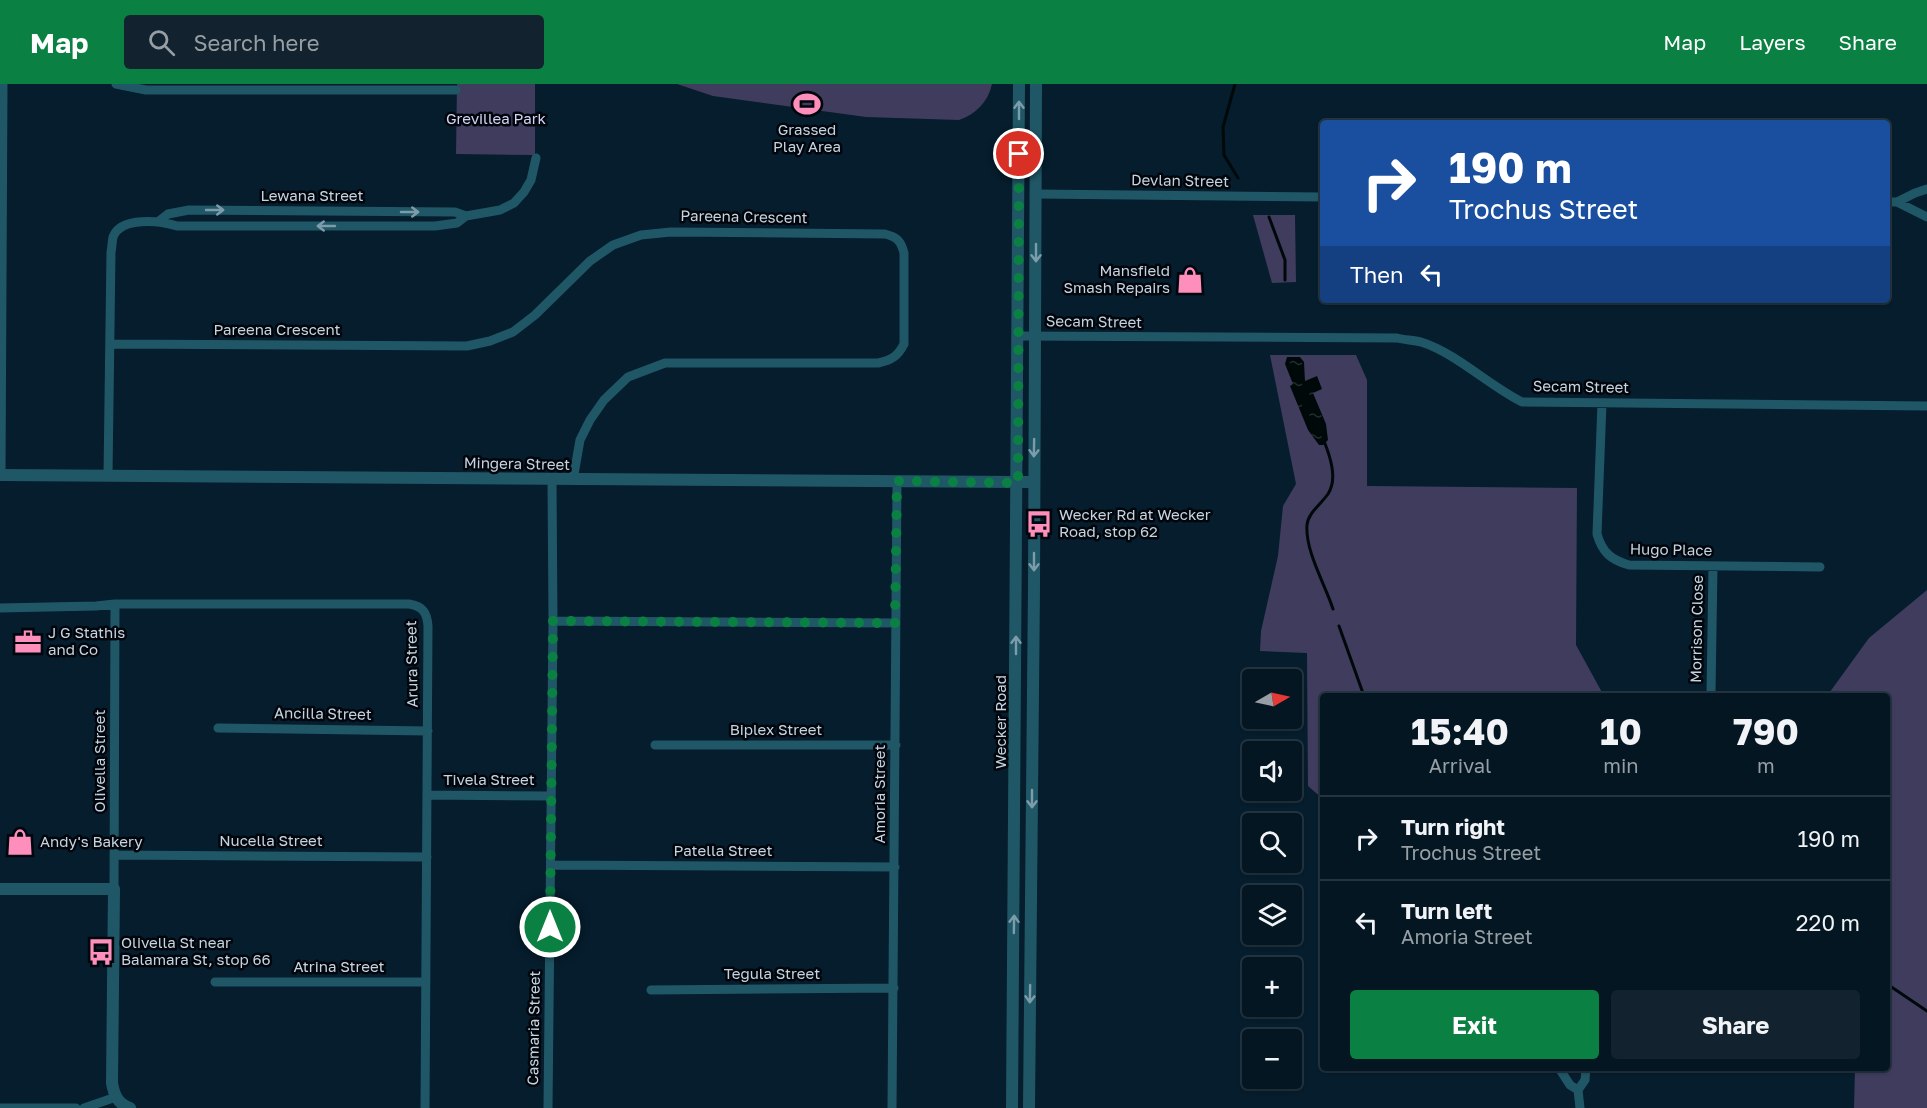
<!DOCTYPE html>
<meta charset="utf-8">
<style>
:root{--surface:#041622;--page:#12232f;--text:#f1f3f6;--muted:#979fa5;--line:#253540;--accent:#0b8043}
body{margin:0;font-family:"Golos Text",sans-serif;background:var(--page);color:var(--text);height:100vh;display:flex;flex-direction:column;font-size:22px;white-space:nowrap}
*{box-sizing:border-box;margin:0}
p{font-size:20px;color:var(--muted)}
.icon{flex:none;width:33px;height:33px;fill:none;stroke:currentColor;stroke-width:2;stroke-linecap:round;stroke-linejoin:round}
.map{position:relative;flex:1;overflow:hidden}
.side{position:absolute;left:1320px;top:609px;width:570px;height:378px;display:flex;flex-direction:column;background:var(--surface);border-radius:6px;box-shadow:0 2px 4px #0004,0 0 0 2px var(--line)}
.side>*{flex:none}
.top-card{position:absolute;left:1320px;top:36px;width:570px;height:183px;border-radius:6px;box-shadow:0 2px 4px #0004,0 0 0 2px var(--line);background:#1a4fa0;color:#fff;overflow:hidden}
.needle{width:39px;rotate:81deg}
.fabs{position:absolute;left:1242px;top:585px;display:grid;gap:12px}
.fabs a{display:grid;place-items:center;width:60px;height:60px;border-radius:6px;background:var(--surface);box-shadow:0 2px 4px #0004,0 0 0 2px var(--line);font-size:30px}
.pin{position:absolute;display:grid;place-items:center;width:51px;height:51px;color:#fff;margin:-26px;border:3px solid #fff;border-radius:50%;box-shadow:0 2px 6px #0007}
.me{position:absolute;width:66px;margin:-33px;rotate:0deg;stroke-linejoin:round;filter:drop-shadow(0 0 4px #0008)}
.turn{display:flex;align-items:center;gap:21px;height:126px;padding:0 30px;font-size:27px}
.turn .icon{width:78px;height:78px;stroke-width:2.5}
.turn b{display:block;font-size:42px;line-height:51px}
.then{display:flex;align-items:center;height:57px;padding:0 30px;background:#0003;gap:12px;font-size:22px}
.eta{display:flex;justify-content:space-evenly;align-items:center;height:102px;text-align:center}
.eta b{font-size:36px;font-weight:700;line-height:42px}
.action{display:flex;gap:12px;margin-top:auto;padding:12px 30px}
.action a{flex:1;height:69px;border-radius:6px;background:var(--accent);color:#fff;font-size:24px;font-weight:700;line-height:69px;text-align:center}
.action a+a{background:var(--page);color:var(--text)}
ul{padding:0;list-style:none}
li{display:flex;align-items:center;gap:18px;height:84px;padding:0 30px;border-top:2px solid var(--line)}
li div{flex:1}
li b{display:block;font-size:22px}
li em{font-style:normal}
header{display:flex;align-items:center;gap:36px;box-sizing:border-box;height:84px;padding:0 30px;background:var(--accent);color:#fff}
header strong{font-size:28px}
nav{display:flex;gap:33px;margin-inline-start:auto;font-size:21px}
.search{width:420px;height:54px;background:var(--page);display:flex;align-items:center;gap:15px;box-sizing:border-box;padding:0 21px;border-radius:6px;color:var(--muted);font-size:22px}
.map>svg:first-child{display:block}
.green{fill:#403c5e}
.water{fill:url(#water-ripples)}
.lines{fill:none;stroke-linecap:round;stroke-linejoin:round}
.stream{stroke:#00090a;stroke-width:3}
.minor{stroke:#205767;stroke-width:9}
.tertiary{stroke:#205767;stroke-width:12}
.oneway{stroke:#7c9caa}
.route{stroke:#0b8043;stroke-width:10;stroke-dasharray:0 18}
.labels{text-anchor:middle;stroke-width:5;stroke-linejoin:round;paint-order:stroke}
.park-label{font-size:15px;fill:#d5d3f3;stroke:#01060d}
.poi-label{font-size:15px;fill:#c7d4e0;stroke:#01060d;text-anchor:start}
.street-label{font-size:15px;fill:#c7d4e0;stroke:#01060d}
</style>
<header>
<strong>Map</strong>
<div class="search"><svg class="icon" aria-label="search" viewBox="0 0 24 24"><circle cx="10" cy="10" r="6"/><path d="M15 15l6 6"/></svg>Search here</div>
<nav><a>Map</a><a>Layers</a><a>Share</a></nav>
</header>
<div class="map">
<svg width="1927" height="1024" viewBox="0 0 1927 1024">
<defs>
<pattern id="water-ripples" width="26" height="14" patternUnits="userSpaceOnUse" patternTransform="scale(1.5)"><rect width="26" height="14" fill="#00090a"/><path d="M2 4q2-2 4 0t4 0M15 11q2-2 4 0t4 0" fill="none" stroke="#242c2d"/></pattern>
</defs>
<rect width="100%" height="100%" fill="#061d2d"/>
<path class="green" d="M 457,0 L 535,0 L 535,71 L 456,70 Z
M 677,0 L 992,0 C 988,18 976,30 959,36 L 866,33 L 713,12 Z
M 1253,131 L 1295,131 L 1296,198 L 1272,199 Z
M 1270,271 L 1356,271 L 1367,296 L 1367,402 L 1577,404 L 1576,561 L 1604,612 L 1323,612 L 1323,715 L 1308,702 L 1307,569 L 1260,567 L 1261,547 L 1278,472 L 1283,422 L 1296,400 Z
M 1927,506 L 1927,1024 L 1854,1024 L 1855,984 L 1887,984 L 1887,612 L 1827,612 L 1869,554 Z"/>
<path class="water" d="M 1287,273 L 1300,273 L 1304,278 L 1305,297 L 1317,292 L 1322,305 L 1313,309 L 1326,340 L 1328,356 L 1323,361 L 1319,361 L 1308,346 L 1290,302 L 1293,300 L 1285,280 Z"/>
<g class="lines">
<path class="stream" d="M 1235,0 L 1223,43 L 1224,71 L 1238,94
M 1269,133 L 1285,176 L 1285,196
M 1324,357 C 1330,372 1338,395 1328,410 C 1321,420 1308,429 1307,441 C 1305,467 1325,500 1333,525
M 1339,542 L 1364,612
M 1887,900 L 1927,927"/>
<path class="minor" d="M 116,0 L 146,6 L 456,6
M 1036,110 L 1323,113
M 1887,118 L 1897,118 L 1927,133
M 1897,118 L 1915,109 L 1927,105
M 159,137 L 168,130 L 189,126 L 455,128 L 466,132
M 1019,252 L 1397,254 C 1405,256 1413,256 1421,258 C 1456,269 1488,301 1522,318 L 1927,322
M 111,260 L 467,262 L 490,257 L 513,248 L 535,231 L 590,177 L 613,161 L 641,151 L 671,148 L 885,150 C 897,153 901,157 904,169 L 904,260 C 898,272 892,276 878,279 L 665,279 L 628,293 L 604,316 L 590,336 L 580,356 L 573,396
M 1602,319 L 1597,450 C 1602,468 1611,476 1629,481 L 1820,483
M 1,391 L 3,0
M 108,392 L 111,168 C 112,164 112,158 113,153 C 121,132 160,137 177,142 L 435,142 L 457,139 L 466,132 L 500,126 L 514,119 L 524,108 L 531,96 L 536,74
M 0,524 L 96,522 L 115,520 L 409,520 C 423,522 427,529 428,542 L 425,1024
M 553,537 L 895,539
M 1711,609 L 1713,482
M 218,644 L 428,647
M 655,661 L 896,661
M 428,711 L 551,712
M 115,771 L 427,773
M 551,781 L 895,783
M 114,805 L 115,520
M 215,898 L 426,898
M 651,906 L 894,904
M 1559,984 L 1570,1001 L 1578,1006
M 0,1024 L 76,1024
M 84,1024 L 116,1013
M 548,1024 L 553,537 L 552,395
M 892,1024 L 897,397
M 1580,1024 L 1578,1006 L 1585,996 L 1586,984"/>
<path class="tertiary" d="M 0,391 L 1034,398
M 0,805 L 114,805 L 112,999 C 114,1011 118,1020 130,1024
M 1012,1024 L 1019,0
M 1029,1024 L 1034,503 L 1036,0"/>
</g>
<defs><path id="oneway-shaft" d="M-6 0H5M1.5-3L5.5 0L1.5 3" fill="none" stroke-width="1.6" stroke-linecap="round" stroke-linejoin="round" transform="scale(1.5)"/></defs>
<g class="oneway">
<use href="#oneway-shaft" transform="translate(1019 26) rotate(-90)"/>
<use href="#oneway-shaft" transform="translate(215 126)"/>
<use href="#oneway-shaft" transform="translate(410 128)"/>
<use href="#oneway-shaft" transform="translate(326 142) rotate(-180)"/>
<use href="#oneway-shaft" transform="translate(1036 169) rotate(90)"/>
<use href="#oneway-shaft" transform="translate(1034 364) rotate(91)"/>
<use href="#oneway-shaft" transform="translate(1034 478) rotate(90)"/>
<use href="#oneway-shaft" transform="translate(1016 561) rotate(-90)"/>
<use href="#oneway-shaft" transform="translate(1032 715) rotate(90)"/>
<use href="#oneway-shaft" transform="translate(1014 840) rotate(-89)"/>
<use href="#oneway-shaft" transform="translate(1030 910) rotate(91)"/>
</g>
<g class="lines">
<path class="route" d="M 550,843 L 553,537 L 895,539 L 897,397 L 1018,399 L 1019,70"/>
</g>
<defs>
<symbol id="stadium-bare" viewBox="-9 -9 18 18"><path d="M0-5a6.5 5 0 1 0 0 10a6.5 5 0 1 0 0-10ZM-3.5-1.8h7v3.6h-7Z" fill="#fe8ebb" stroke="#01060d" stroke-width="2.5" paint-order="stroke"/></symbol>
<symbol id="shop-bare" viewBox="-9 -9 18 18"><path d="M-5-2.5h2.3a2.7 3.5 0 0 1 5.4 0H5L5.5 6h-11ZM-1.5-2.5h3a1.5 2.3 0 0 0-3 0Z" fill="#fe8ebb" stroke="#01060d" stroke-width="2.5" paint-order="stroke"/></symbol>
<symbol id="bus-bare" viewBox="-9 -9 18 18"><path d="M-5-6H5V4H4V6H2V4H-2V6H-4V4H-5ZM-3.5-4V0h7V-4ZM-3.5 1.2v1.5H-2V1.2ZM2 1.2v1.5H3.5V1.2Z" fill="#fe8ebb" stroke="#01060d" stroke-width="2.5" paint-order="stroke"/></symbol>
<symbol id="office-bare" viewBox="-9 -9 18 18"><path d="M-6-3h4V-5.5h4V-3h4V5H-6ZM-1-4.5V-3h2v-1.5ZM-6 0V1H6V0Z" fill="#fe8ebb" stroke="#01060d" stroke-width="2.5" paint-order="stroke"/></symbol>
</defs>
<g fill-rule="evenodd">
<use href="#stadium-bare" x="788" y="1" width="38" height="38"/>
<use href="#shop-bare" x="1171" y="177" width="38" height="38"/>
<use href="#bus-bare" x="1020" y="421" width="38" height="38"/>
<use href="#office-bare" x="9" y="539" width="38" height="38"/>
<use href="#shop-bare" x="1" y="739" width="38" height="38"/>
<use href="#bus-bare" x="82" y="849" width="38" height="38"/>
</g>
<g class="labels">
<g class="park-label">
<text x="496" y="40">Grevillea Park</text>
</g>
<g class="poi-label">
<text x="807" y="51" text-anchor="middle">Grassed<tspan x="807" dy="17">Play Area</tspan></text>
<text x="1170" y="192" text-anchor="end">Mansfield<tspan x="1170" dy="17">Smash Repairs</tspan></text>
<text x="1059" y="436">Wecker Rd at Wecker<tspan x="1059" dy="17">Road, stop 62</tspan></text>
<text x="48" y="554">J G Stathis<tspan x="48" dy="17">and Co</tspan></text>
<text x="40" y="763">Andy's Bakery</text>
<text x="121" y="864">Olivella St near<tspan x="121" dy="17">Balamara St, stop 66</tspan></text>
</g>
<g class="street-label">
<text transform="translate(1180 97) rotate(1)" y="5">Devlan Street</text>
<text x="312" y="117">Lewana Street</text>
<text transform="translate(744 133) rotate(1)" y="5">Pareena Crescent</text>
<text transform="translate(1094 238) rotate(1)" y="5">Secam Street</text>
<text x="277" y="251">Pareena Crescent</text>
<text transform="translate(1581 303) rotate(1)" y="5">Secam Street</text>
<text transform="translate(517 380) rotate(1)" y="5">Mingera Street</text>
<text transform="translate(1671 466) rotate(1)" y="5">Hugo Place</text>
<text transform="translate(1697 545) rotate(-89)" y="5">Morrison Close</text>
<text transform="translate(412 580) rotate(-91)" y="5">Arura Street</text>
<text transform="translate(323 630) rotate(1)" y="5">Ancilla Street</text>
<text transform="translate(1001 638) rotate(-90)" y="5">Wecker Road</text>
<text x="776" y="651">Biplex Street</text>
<text transform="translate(100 677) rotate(-90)" y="5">Olivella Street</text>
<text x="489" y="701">Tivela Street</text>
<text transform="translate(880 710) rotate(-90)" y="5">Amoria Street</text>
<text x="271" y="762">Nucella Street</text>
<text x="723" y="772">Patella Street</text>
<text x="339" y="888">Atrina Street</text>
<text x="772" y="895">Tegula Street</text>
<text transform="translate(534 944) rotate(-89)" y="5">Casmaria Street</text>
</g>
</g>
</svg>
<div class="fabs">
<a><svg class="needle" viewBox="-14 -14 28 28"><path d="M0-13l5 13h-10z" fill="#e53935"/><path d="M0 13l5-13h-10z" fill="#979fa5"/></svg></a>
<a><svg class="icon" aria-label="sound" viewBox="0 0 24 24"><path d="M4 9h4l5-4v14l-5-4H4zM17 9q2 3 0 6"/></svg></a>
<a><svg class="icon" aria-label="search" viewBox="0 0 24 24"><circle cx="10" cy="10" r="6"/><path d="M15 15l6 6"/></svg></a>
<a><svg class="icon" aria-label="layers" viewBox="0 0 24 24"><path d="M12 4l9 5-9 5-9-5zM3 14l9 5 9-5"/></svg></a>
<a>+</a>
<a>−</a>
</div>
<div class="pin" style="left:1019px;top:70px;background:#d93025"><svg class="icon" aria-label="arrive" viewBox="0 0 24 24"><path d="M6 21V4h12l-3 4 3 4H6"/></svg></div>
<svg class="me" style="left:550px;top:843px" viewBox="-20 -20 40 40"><circle r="17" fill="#0b8043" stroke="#fff" stroke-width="3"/><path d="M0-11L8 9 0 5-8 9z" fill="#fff"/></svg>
<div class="top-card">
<div class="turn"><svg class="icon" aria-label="right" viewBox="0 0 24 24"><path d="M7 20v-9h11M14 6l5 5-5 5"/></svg><div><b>190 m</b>Trochus Street</div></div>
<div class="then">Then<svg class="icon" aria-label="left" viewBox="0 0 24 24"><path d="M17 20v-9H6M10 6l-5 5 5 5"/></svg></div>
</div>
<section class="side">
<div class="eta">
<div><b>15:40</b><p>Arrival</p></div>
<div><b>10</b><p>min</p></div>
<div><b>790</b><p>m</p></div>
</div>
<ul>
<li><svg class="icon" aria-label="right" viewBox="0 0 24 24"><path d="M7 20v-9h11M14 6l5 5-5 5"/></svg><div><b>Turn right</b><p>Trochus Street</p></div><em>190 m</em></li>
<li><svg class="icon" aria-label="left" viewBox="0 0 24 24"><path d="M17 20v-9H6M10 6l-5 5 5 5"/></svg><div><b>Turn left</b><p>Amoria Street</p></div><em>220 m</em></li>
</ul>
<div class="action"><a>Exit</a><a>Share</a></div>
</section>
</div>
